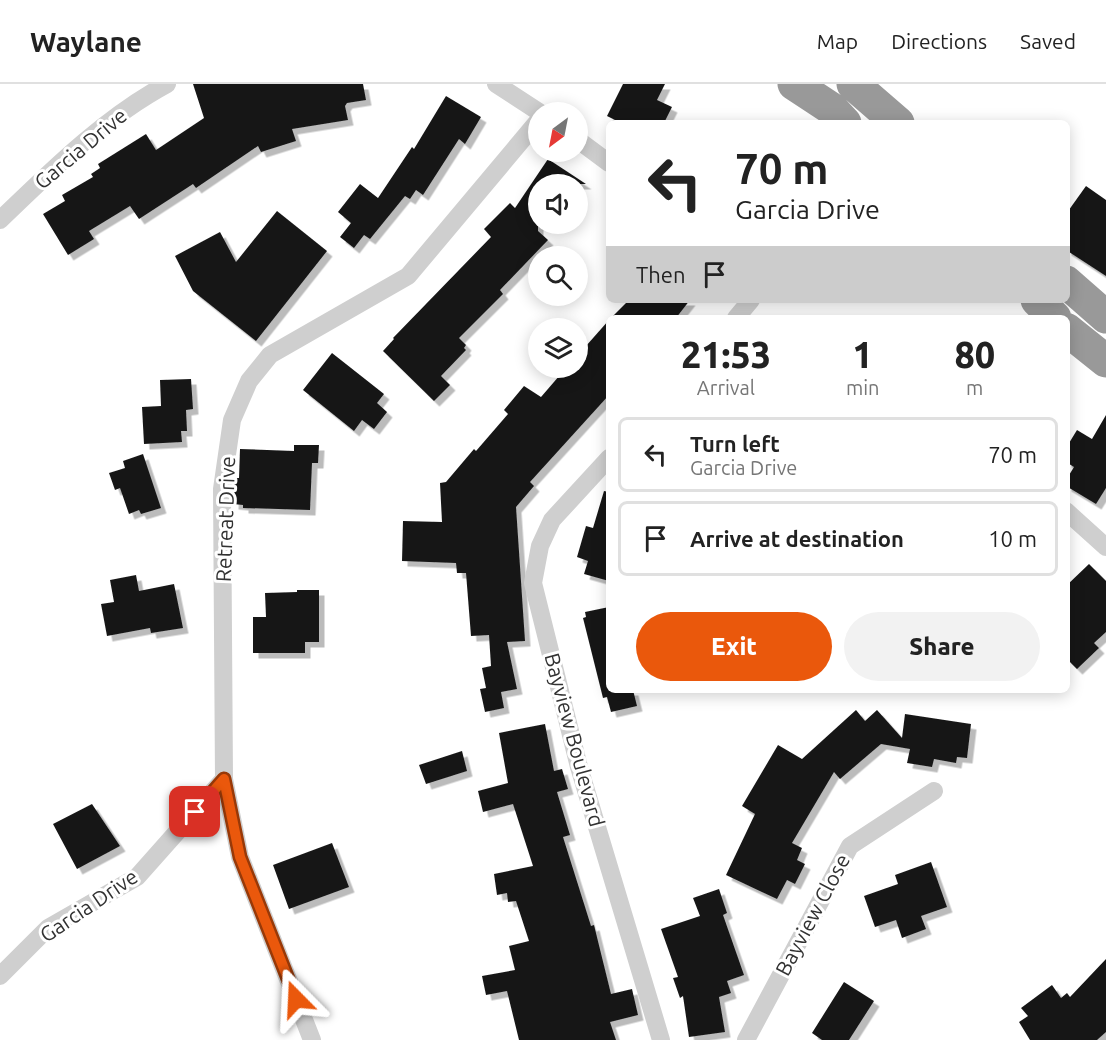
<!DOCTYPE html>
<style>
:root{--surface:#fff;--page:#f2f2f2;--text:#222;--muted:#767676;--line:#e0e0e0;--accent:#ea580c}
body{margin:0;font-family:Ubuntu,sans-serif;background:var(--page);color:var(--text);height:100vh;display:flex;flex-direction:column;font-size:22px;white-space:nowrap}
*{box-sizing:border-box;margin:0}
p{font-size:20px;color:var(--muted)}
.icon{flex:none;width:33px;height:33px;fill:none;stroke:currentColor;stroke-width:2;stroke-linecap:round;stroke-linejoin:round}
.map{position:relative;flex:1;overflow:hidden}
.details{position:absolute;left:606px;top:231px;width:464px;height:378px;display:flex;flex-direction:column;background:var(--surface);border-radius:9px;box-shadow:0 3px 15px #0003}
.details>*{flex:none}
.hud{position:absolute;left:606px;top:36px;width:464px;height:183px;border-radius:9px;box-shadow:0 3px 15px #0003;background:#fff;color:var(--text);overflow:hidden}
.needle{width:39px;rotate:212deg}
.tools{position:absolute;left:528px;top:18px;display:grid;gap:12px}
.tools a{display:grid;place-items:center;width:60px;height:60px;border-radius:50%;background:var(--surface);box-shadow:0 3px 15px #0003;font-size:30px}
.pin{position:absolute;display:grid;place-items:center;width:51px;height:51px;color:#fff;margin:-26px;border-radius:12px;box-shadow:0 3px 9px #0006}
.me{position:absolute;width:66px;margin:-33px;rotate:339deg;stroke-linejoin:round;filter:drop-shadow(0 0 4px #0008)}
.turn{display:flex;align-items:center;gap:21px;height:126px;padding:0 30px;font-size:27px}
.turn .icon{width:78px;height:78px;stroke-width:2.5}
.turn b{display:block;font-size:42px;line-height:51px}
.then{display:flex;align-items:center;height:57px;padding:0 30px;background:#0003;gap:12px;font-size:22px}
.eta{display:flex;justify-content:space-evenly;align-items:center;height:102px;text-align:center}
.eta b{font-size:36px;font-weight:800;line-height:42px}
.button{display:flex;gap:12px;margin-top:auto;padding:12px 30px}
.button a{flex:1;height:69px;border-radius:36px;background:var(--accent);color:#fff;font-size:24px;font-weight:800;line-height:69px;text-align:center}
.button a+a{background:var(--page);color:var(--text)}
ul{padding:0;list-style:none}
li{display:flex;align-items:center;gap:18px;height:75px;margin:0 12px 9px;padding:0 18px;border:3px solid var(--line);border-radius:9px}
li div{flex:1}
li b{display:block;font-size:22px}
li em{font-style:normal}
header{display:flex;align-items:center;gap:36px;box-sizing:border-box;height:84px;padding:0 30px;background:var(--surface);border-bottom:2px solid var(--line)}
header strong{font-size:28px}
nav{display:flex;gap:33px;margin-inline-start:auto;font-size:21px}
.map>svg:first-child{display:block}
.building{fill:#191919;filter:url(#shadow)}
.lines{fill:none;stroke-linecap:round;stroke-linejoin:round}
.street{stroke:#cfcfcf;stroke-width:18}
.highway{stroke:#999;stroke-width:33}
.route-casing{stroke:#983908;stroke-width:15}
.route{stroke:#ea580c;stroke-width:10}
.labels{text-anchor:middle;stroke-width:6;stroke-linejoin:round;paint-order:stroke}
.street-label{font-size:21px;fill:#323232;stroke:#fff}
</style>
<header>
<strong>Waylane</strong>
<nav><a>Map</a><a>Directions</a><a>Saved</a></nav>
</header>
<div class="map">
<svg width="1106" height="956" viewBox="0 0 1106 956">
<defs>
<filter id="shadow"><feDropShadow dx="5.5" dy="5.5" stdDeviation="0" flood-color="#0004"/></filter>
</defs>
<rect width="100%" height="100%" fill="#fff"/>
<path class="building" d="M 193,0 L 363,0 L 366,16 L 347,19 L 345,22 L 348,36 L 292,45 L 296,57 L 261,68 L 258,62 L 196,104 L 193,100 L 139,135 L 130,122 L 89,147 L 94,155 L 68,171 L 43,130 L 65,117 L 62,111 L 93,93 L 91,90 L 100,84 L 98,80 L 146,50 L 156,66 L 204,34 Z
M 623,0 L 665,0 L 657,16 L 672,23 L 664,39 L 621,39 L 607,32 Z
M 446,12 L 481,33 L 465,60 L 459,55 L 423,111 L 416,106 L 410,115 L 405,112 L 370,155 L 364,151 L 354,164 L 340,153 L 351,139 L 338,128 L 360,100 L 378,114 L 412,63 L 414,65 Z
M 548,75 L 586,100 L 538,100 L 538,147 L 548,156 L 500,206 L 503,210 L 459,254 L 466,261 L 464,264 L 466,266 L 441,292 L 450,301 L 434,317 L 383,267 L 394,255 L 393,254 L 491,153 L 484,145 L 510,119 L 515,124 Z
M 1086,102 L 1106,116 L 1106,192 L 1066,166 L 1066,130 Z
M 277,127 L 327,167 L 256,257 L 193,207 L 175,172 L 220,148 L 236,178 Z
M 629,216 L 690,216 L 676,234 L 611,234 Z
M 609,236 L 609,311 L 530,398 L 534,402 L 516,423 L 525,557 L 507,558 L 517,605 L 501,608 L 504,624 L 485,628 L 480,605 L 486,604 L 482,584 L 491,582 L 489,551 L 471,552 L 466,489 L 457,489 L 456,479 L 402,477 L 403,437 L 442,438 L 440,399 L 446,398 L 474,365 L 476,367 L 508,330 L 504,326 L 524,302 L 541,313 L 566,284 L 578,284 L 578,271 Z
M 332,269 L 384,310 L 377,319 L 387,328 L 374,345 L 362,336 L 354,347 L 303,306 Z
M 191,295 L 193,325 L 186,326 L 187,347 L 181,347 L 182,358 L 144,360 L 142,323 L 161,322 L 160,296 Z
M 1106,331 L 1106,404 L 1096,420 L 1066,402 L 1066,396 L 1074,383 L 1066,378 L 1066,364 L 1077,346 L 1092,355 Z
M 294,361 L 319,361 L 318,379 L 312,379 L 310,426 L 243,424 L 243,421 L 233,420 L 235,394 L 239,394 L 240,365 L 294,367 Z
M 143,370 L 161,424 L 141,430 L 139,426 L 129,430 L 120,404 L 115,406 L 109,389 L 125,384 L 123,377 Z
M 604,407 L 609,408 L 609,497 L 584,490 L 588,477 L 577,473 L 586,442 L 593,444 Z
M 1089,480 L 1106,497 L 1106,548 L 1094,559 L 1099,564 L 1077,585 L 1066,574 L 1066,502 Z
M 136,491 L 139,507 L 174,500 L 183,544 L 151,549 L 150,544 L 107,552 L 101,520 L 114,518 L 110,496 Z
M 297,506 L 319,506 L 319,558 L 305,558 L 305,569 L 253,569 L 253,533 L 266,533 L 265,509 L 297,508 Z
M 609,523 L 609,606 L 633,606 L 637,622 L 611,628 L 607,613 L 603,614 L 583,534 L 586,533 L 585,528 Z
M 856,626 L 865,637 L 877,626 L 902,654 L 905,630 L 971,640 L 967,674 L 957,673 L 956,679 L 934,675 L 932,683 L 907,679 L 910,665 L 881,660 L 840,695 L 834,688 L 792,759 L 802,764 L 797,776 L 805,780 L 795,800 L 787,796 L 777,815 L 726,791 L 755,730 L 742,722 L 778,661 L 802,675 Z
M 545,640 L 554,687 L 562,685 L 568,705 L 557,708 L 570,751 L 563,753 L 591,842 L 594,841 L 611,910 L 632,905 L 638,931 L 610,938 L 616,956 L 519,956 L 507,907 L 486,911 L 482,892 L 515,886 L 509,862 L 529,857 L 516,817 L 508,818 L 507,809 L 497,811 L 494,790 L 533,782 L 513,720 L 483,728 L 478,707 L 508,699 L 499,649 Z
M 462,667 L 467,687 L 426,700 L 419,681 Z
M 92,720 L 120,762 L 77,785 L 53,740 Z
M 332,759 L 349,803 L 289,825 L 273,781 Z
M 931,778 L 947,823 L 921,832 L 926,845 L 902,854 L 896,836 L 875,843 L 864,812 L 898,800 L 895,791 Z
M 719,805 L 727,829 L 723,831 L 744,891 L 727,897 L 731,909 L 719,913 L 725,948 L 689,953 L 683,912 L 680,914 L 673,894 L 678,893 L 661,845 L 700,832 L 693,814 Z
M 1106,875 L 1106,948 L 1097,956 L 1030,956 L 1019,938 L 1028,932 L 1021,924 L 1052,901 L 1061,914 L 1067,909 L 1070,913 Z
M 844,898 L 874,917 L 849,956 L 822,956 L 812,949 Z"/>
<g class="lines">
<path class="street" d="M 496,0 L 539,28
M 578,56 L 609,79
M 0,136 C 51,87 104,34 167,0
M 736,234 L 751,216
M 609,374 L 552,436 L 540,462 L 533,499 L 579,683 L 661,956
M 1066,427 L 1106,463
M 0,892 L 48,844 L 137,793 L 224,695
M 312,956 L 240,773 L 224,695 L 222,405 L 232,336 L 249,297 L 270,271 L 408,192 L 538,37
M 746,956 L 850,762 L 934,707"/>
<path class="highway" d="M 794,0 L 832,25 L 845,39
M 853,0 L 898,39
M 1066,198 L 1106,233
M 1037,216 L 1055,234
M 1066,245 L 1106,277"/>
</g>
<g class="lines">
<defs>
<path id="route" d="M 195,728 L 224,695 L 240,773 L 296,915"/>
</defs>
<use href="#route" class="route-casing"/>
<use href="#route" class="route"/>
</g>
<g class="labels">
<g class="street-label">
<text transform="translate(81 65) rotate(-40)" y="7">Garcia Drive</text>
<text transform="translate(226 435) rotate(-88)" y="7">Retreat Drive</text>
<text transform="translate(574 656) rotate(75)" y="7">Bayview Boulevard</text>
<text transform="translate(89 822) rotate(-34)" y="7">Garcia Drive</text>
<text transform="translate(813 831) rotate(-62)" y="7">Bayview Close</text>
</g>
</g>
</svg>
<div class="tools">
<a><svg class="needle" viewBox="-14 -14 28 28"><path d="M0-13l5 13h-10z" fill="#e53935"/><path d="M0 13l5-13h-10z" fill="#767676"/></svg></a>
<a><svg class="icon" aria-label="sound" viewBox="0 0 24 24"><path d="M4 9h4l5-4v14l-5-4H4zM17 9q2 3 0 6"/></svg></a>
<a><svg class="icon" aria-label="search" viewBox="0 0 24 24"><circle cx="10" cy="10" r="6"/><path d="M15 15l6 6"/></svg></a>
<a><svg class="icon" aria-label="layers" viewBox="0 0 24 24"><path d="M12 4l9 5-9 5-9-5zM3 14l9 5 9-5"/></svg></a>
</div>
<div class="pin" style="left:195px;top:728px;background:#d93025"><svg class="icon" aria-label="arrive" viewBox="0 0 24 24"><path d="M6 21V4h12l-3 4 3 4H6"/></svg></div>
<svg class="me" style="left:296px;top:915px" viewBox="-20 -20 40 40"><path d="M0-17L14 15 0 8-14 15z" fill="#ea580c" stroke="#fff" stroke-width="4"/></svg>
<div class="hud">
<div class="turn"><svg class="icon" aria-label="left" viewBox="0 0 24 24"><path d="M17 20v-9H6M10 6l-5 5 5 5"/></svg><div><b>70 m</b>Garcia Drive</div></div>
<div class="then">Then<svg class="icon" aria-label="arrive" viewBox="0 0 24 24"><path d="M6 21V4h12l-3 4 3 4H6"/></svg></div>
</div>
<section class="details">
<div class="eta">
<div><b>21:53</b><p>Arrival</p></div>
<div><b>1</b><p>min</p></div>
<div><b>80</b><p>m</p></div>
</div>
<ul>
<li><svg class="icon" aria-label="left" viewBox="0 0 24 24"><path d="M17 20v-9H6M10 6l-5 5 5 5"/></svg><div><b>Turn left</b><p>Garcia Drive</p></div><em>70 m</em></li>
<li><svg class="icon" aria-label="arrive" viewBox="0 0 24 24"><path d="M6 21V4h12l-3 4 3 4H6"/></svg><div><b>Arrive at destination</b></div><em>10 m</em></li>
</ul>
<div class="button"><a>Exit</a><a>Share</a></div>
</section>
</div>
